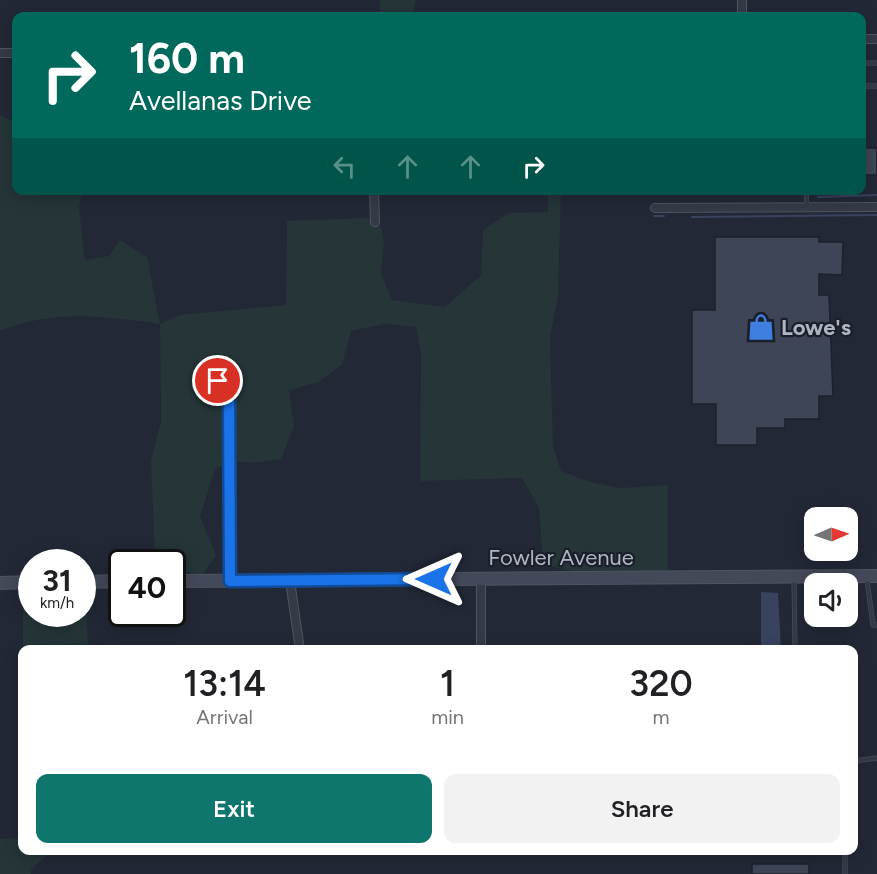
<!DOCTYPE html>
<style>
:root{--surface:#fff;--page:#f2f2f2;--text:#202124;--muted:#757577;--accent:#0f766e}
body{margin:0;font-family:Figtree,sans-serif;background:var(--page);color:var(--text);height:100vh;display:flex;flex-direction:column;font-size:22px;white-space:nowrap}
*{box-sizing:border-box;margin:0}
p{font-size:20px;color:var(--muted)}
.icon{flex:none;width:33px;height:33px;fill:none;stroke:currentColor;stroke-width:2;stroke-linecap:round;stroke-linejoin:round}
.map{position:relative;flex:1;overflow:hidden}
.drawer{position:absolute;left:18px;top:645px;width:840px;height:210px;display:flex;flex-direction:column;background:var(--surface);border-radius:12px;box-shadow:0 3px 15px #0003}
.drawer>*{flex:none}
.hud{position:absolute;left:12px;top:12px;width:854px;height:183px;border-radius:12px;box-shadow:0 3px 15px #0003;background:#00695c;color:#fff;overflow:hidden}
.needle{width:39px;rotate:88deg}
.tools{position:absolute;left:804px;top:507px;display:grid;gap:12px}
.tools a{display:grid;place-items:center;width:54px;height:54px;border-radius:12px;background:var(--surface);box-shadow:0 3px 15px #0003;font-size:30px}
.speed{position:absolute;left:18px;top:549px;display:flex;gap:12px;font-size:30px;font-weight:700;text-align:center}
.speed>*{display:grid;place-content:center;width:78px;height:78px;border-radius:50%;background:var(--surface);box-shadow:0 3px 15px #0003;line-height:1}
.speed small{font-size:15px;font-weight:400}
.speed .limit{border:3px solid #111;border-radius:9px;background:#fff;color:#111}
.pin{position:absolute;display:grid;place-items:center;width:51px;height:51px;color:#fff;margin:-26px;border:3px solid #fff;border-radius:50%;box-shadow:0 2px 6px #0007}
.me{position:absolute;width:66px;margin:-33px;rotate:270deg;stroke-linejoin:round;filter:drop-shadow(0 0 4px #0008)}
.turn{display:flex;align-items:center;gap:21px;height:126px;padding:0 18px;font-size:27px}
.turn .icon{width:78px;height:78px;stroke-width:2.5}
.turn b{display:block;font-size:42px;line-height:51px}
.lanes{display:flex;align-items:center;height:57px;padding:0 18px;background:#0003;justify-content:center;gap:30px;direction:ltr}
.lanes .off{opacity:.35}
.eta{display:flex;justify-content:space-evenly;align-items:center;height:102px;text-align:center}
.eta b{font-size:36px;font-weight:600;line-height:42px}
.action{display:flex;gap:12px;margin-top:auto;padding:12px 18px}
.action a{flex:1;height:69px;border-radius:12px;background:var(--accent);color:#fff;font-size:24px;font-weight:600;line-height:69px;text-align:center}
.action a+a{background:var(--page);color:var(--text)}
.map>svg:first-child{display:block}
.green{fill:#253538}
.water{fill:#39435f}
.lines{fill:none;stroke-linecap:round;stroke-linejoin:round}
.stream{stroke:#39435f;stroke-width:2}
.building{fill:#3e4556;stroke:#1d212e;stroke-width:1.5}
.lane-casing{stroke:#505562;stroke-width:5}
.street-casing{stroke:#505562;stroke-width:10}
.secondary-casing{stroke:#505562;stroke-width:14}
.lane{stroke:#353a47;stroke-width:4}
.street{stroke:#353a47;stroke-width:8}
.secondary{stroke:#44495a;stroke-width:12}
.route-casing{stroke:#114b97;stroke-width:15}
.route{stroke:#1a73e8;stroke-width:10}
.labels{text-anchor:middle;stroke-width:4.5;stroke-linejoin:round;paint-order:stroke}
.poi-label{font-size:22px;font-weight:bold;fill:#b0b5c3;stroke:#1b1f2b;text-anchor:start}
.street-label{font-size:22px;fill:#b0b5c3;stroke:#1b1f2b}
</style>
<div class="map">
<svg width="877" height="874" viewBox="0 0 877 874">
<rect width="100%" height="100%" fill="#222836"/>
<path class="green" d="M 380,0 L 416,0 L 412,16 L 380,16 Z
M 16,111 L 16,190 L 82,191 L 79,208 L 85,260 L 109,256 L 120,240 L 147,257 L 160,324 L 179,315 L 286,305 L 287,221 L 370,218 L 371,226 L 380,226 L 380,221 L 384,243 L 381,273 L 392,300 L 445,307 L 481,275 L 483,230 L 509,213 L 548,212 L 548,191 L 561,191 L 558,297 L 550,337 L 553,446 L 561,471 L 590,482 L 620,488 L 668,485 L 668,574 L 585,574 L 543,564 L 539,508 L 522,478 L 420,481 L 421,355 L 416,327 L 385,324 L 351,331 L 342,365 L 319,382 L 289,390 L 294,426 L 281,459 L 254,463 L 235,461 L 234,401 L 220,375 L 212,379 L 224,402 L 225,465 L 215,469 L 200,516 L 216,555 L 202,575 L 173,569 L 172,562 L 155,560 L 151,461 L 161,420 L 160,324 C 104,316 54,309 0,331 L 0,115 L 13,121 Z
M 83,586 L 86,586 L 88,649 L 23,649 L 23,587 L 31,587 L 32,614 L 82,614 Z
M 22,838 L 22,850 L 51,851 L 31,870 L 31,874 L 0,874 L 0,839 Z"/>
<path class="water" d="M 761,592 L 778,593 L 781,649 L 761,649 Z"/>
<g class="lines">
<path class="stream" d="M 818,197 L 877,195
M 654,216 L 664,216
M 692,217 L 877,215"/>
</g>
<path class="building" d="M 861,148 L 877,148 L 877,175 L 861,175 Z
M 715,237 L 819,237 L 819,242 L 843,242 L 842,275 L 819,274 L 819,295 L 829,295 L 833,396 L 819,396 L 819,419 L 785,419 L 785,428 L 757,428 L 757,445 L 716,445 L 716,404 L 692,404 L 692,310 L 715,310 Z
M 752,864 L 809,864 L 809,874 L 752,874 Z"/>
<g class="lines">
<defs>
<path id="lane" d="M 861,63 L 877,63
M 861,86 L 877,86
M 806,190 L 807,207
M 794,579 L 795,650
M 867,580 L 873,625 L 877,625
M 854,761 L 877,758
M 845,850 L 845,874"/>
<path id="street" d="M 742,0 L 742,16
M 861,39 L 877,39
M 0,53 L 16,53
M 374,190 L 375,222
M 655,208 L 877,207
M 218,381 L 229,401 L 230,581
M 481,579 L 481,650
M 290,581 L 300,650"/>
<path id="secondary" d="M 172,581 L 877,576
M 82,582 L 122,581
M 0,583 L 32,582"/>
</defs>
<use href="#lane" class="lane-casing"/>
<use href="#street" class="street-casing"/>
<use href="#secondary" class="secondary-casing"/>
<use href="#lane" class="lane"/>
<use href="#street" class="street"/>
<use href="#secondary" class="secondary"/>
</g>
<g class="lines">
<defs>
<path id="route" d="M 218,381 L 229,401 L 230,581 L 434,579"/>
</defs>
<use href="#route" class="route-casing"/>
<use href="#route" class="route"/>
</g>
<defs>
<symbol id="shop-bare" viewBox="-9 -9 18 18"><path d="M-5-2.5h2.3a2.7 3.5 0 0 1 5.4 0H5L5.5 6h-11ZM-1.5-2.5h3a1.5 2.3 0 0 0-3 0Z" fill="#3f7fe0" stroke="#1b1f2b" stroke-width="2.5" paint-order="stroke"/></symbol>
</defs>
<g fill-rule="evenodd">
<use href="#shop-bare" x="742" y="308" width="38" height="38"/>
</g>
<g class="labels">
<g class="poi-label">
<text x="781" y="335">Lowe's</text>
</g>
<g class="street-label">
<text x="561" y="565">Fowler Avenue</text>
</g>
</g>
</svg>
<div class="tools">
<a><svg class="needle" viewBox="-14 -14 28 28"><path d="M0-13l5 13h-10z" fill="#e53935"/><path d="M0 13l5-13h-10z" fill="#757577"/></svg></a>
<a><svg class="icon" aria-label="sound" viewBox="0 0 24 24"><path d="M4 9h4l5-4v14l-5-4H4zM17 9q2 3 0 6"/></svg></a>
</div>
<div class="speed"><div>31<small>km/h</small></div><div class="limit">40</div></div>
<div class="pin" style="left:218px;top:381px;background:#d93025"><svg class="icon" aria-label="arrive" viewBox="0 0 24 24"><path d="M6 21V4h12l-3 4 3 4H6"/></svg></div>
<svg class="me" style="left:434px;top:579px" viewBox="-20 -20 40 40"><path d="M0-17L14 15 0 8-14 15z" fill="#1a73e8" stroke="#fff" stroke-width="4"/></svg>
<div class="hud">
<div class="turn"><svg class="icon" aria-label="right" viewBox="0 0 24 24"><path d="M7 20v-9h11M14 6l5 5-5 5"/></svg><div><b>160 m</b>Avellanas Drive</div></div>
<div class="lanes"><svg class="icon off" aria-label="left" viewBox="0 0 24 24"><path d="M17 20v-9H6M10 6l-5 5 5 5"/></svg><svg class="icon off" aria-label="ahead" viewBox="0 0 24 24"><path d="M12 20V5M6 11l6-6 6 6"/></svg><svg class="icon off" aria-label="ahead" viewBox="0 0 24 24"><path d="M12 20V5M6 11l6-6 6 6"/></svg><svg class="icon" aria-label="right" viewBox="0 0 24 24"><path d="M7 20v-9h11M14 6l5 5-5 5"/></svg></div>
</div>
<section class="drawer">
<div class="eta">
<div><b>13:14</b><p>Arrival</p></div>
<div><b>1</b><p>min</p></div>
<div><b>320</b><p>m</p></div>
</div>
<div class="action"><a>Exit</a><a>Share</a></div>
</section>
</div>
